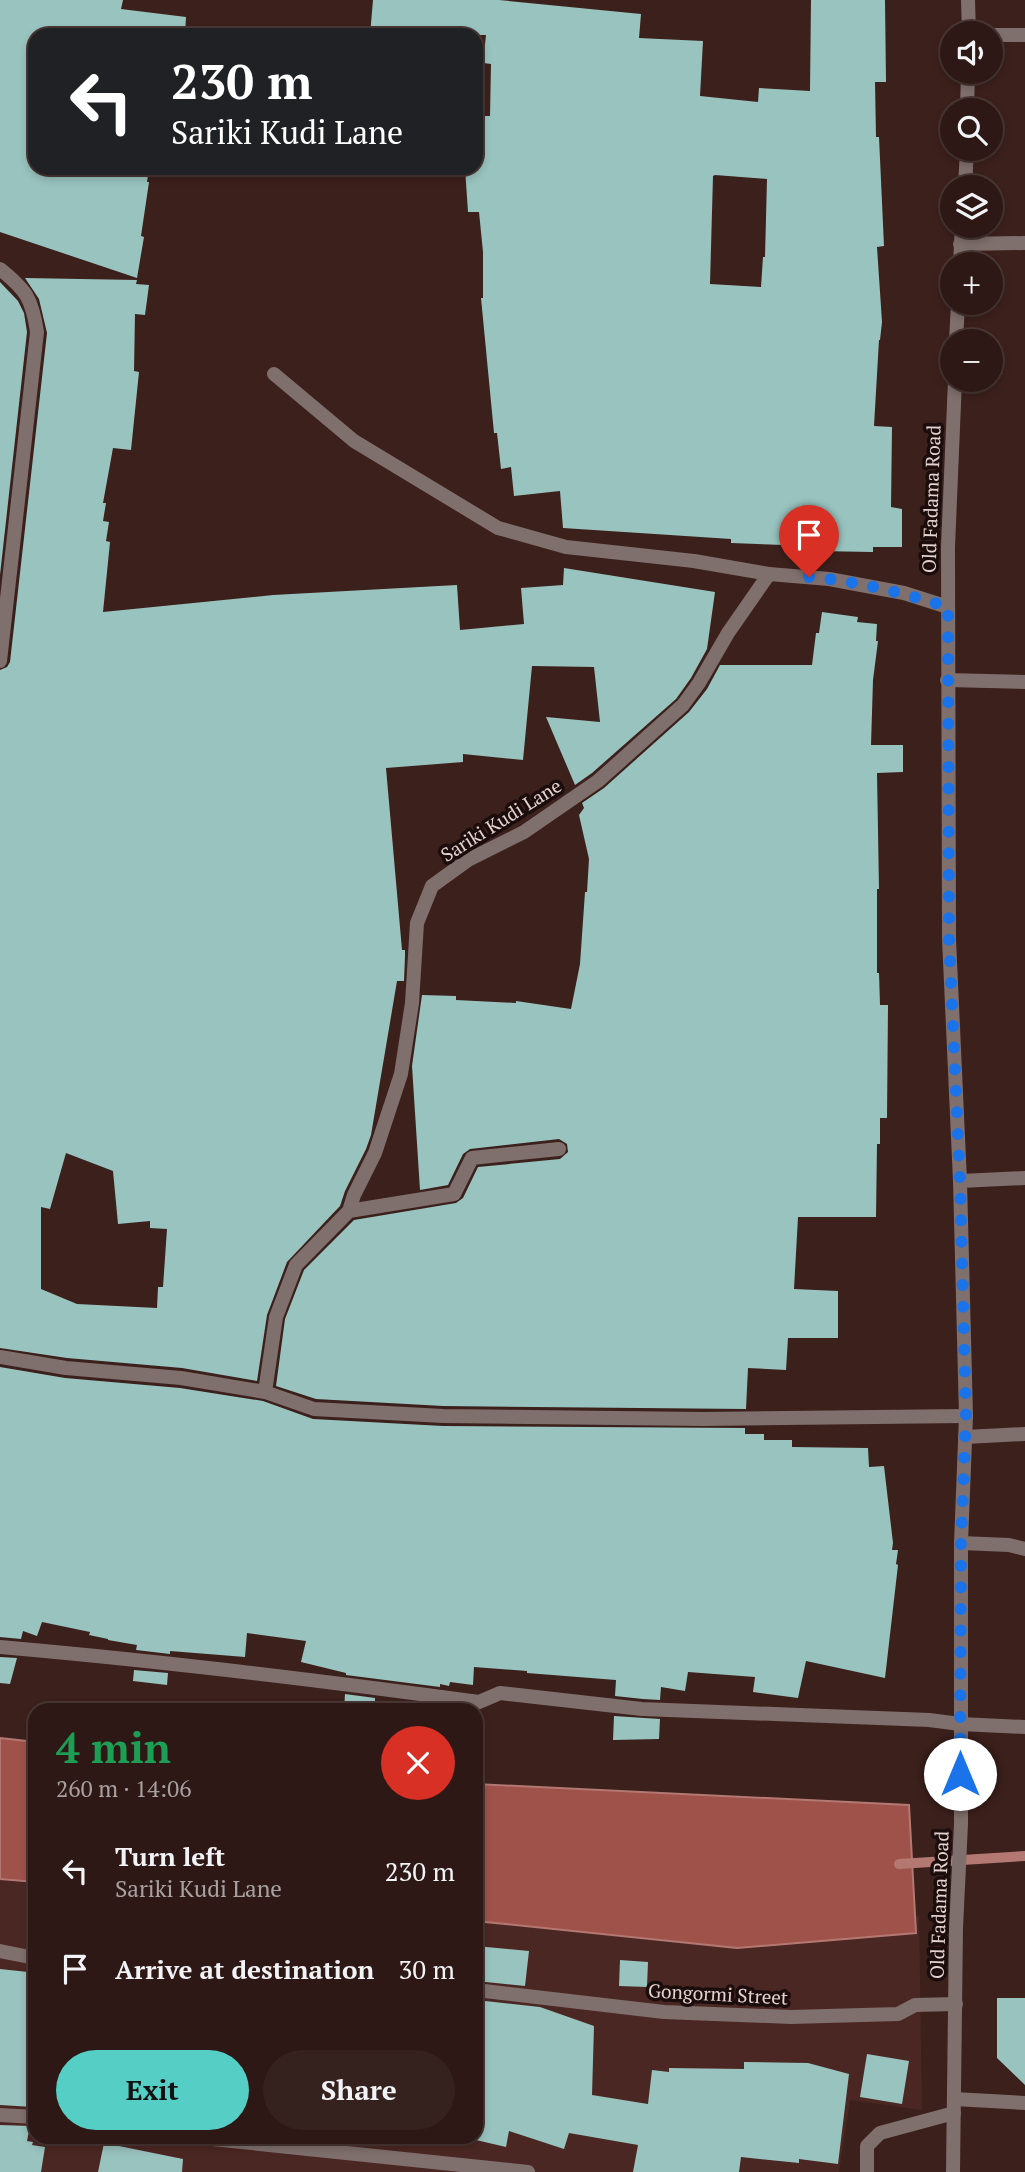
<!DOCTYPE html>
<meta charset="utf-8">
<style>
:root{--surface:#2d1815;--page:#35211e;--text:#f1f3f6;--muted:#a7a0a0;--line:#483734;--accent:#55cec5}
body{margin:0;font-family:"PT Serif",serif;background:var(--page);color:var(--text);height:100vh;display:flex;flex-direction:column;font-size:26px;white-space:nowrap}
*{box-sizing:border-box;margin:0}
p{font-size:23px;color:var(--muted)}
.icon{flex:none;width:38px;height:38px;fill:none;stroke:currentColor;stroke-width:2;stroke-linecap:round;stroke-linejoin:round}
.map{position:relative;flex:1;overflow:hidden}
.details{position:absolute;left:28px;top:1703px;width:455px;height:441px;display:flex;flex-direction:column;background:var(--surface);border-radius:21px;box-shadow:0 4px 10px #0003,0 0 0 2px var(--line)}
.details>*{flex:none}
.guide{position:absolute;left:28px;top:28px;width:455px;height:147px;border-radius:21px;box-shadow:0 4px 10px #0003,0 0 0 2px var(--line);background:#202124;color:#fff;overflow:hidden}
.buttons{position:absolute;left:940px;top:21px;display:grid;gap:14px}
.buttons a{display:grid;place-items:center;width:63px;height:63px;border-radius:50%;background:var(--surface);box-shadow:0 4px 10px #0003,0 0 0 2px var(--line);font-size:35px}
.pin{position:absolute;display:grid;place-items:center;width:60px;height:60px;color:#fff;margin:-72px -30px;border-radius:50% 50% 50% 0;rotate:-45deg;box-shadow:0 0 7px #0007}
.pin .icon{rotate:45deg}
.me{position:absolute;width:77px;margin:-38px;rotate:0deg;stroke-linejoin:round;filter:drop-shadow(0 0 5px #0008)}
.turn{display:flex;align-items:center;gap:24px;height:147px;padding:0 28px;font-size:32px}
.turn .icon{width:91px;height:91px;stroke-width:2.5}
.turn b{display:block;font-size:49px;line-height:60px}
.round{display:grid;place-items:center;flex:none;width:74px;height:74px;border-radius:37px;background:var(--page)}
.headline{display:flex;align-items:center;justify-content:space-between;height:119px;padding:0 28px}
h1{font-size:42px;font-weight:700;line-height:52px;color:#1e9e55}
.button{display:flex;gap:14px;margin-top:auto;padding:14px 28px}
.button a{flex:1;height:80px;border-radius:42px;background:var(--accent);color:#111;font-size:28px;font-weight:700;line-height:80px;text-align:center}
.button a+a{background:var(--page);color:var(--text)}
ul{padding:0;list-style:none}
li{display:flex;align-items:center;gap:21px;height:98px;padding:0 28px}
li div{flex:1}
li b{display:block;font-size:26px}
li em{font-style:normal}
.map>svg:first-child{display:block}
.built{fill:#4b2723}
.water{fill:#9f524a;stroke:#b47872;stroke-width:2}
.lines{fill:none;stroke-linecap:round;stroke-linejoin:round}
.stream{stroke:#b47872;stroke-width:10}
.building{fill:#99c3bf;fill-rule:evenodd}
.service{stroke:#7f6f6d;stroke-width:14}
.minor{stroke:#7f6f6d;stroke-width:14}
.tertiary{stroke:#7f6f6d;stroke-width:14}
.route{stroke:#1a73e8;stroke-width:12;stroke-dasharray:0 21.6}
.labels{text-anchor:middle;stroke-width:7;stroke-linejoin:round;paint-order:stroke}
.street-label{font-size:19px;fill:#e5d1cf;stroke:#1a0d0c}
</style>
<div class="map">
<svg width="1025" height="2172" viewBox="0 0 1025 2172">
<rect width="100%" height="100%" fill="#3c201c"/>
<path class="built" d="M 0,1869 L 35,1872 L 35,2137 L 476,2137 L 476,1902 L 919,1916 L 922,2110 L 850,2100 L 839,2172 L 0,2172 Z"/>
<path class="water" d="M 0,1738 L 35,1742 L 35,1882 L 0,1879 Z
M 476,1784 L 909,1805 L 916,1933 L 737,1948 L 476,1921 Z"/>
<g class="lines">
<path class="stream" d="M 899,1864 L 1025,1856"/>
</g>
<path class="building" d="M 0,0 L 123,0 L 121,9 L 186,17 L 185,35 L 35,35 L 35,168 L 149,168 L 147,182 L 149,182 L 141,236 L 144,237 L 137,278 L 0,232 Z
M 373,0 L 499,0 L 641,14 L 639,38 L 703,41 L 700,96 L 758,102 L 759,88 L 810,91 L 811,0 L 885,0 L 886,82 L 875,82 L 876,137 L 879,137 L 884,246 L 877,247 L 882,322 L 880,340 L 879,340 L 874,426 L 892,427 L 891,507 L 902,509 L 902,547 L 873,547 L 873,552 L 816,551 L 816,548 L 784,545 L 731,543 L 731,539 L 563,528 L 560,491 L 514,496 L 511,467 L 501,469 L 497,433 L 494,433 L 481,298 L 483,298 L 483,252 L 479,212 L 468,212 L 465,168 L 476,168 L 477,116 L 490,116 L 491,64 L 483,63 L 486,35 L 370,35 ZM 715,175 L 767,179 L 765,257 L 763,257 L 761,287 L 710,284 L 713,176 Z
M 25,278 L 137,280 L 136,284 L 149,285 L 145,315 L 135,314 L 134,371 L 139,372 L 131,450 L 113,448 L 103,503 L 106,503 L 103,521 L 109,522 L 106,541 L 110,542 L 103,612 L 273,595 L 457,585 L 460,630 L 524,624 L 521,588 L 563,585 L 564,568 L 715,592 L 707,649 L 691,678 L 676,699 L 592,773 L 575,785 L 546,717 L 600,722 L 594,667 L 532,666 L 523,760 L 463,754 L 463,762 L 386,768 L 402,950 L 405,950 L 405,956 L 404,981 L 397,981 L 371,1135 L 366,1149 L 345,1191 L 340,1206 L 287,1262 L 267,1315 L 257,1381 L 182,1368 L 67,1358 L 0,1348 L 0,670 L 7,667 L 10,662 L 47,333 L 39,299 ZM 66,1153 L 113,1171 L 118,1224 L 150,1221 L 150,1228 L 167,1229 L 163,1287 L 158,1287 L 157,1308 L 77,1304 L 41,1289 L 41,1207 L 50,1209 Z
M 0,282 L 18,301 L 24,313 L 27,332 L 0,575 Z
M 822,612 L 858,617 L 857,622 L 877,624 L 876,641 L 878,641 L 873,680 L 871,745 L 903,745 L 903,772 L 877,773 L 879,889 L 877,889 L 877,973 L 879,973 L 880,1005 L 888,1005 L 887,1118 L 880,1118 L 880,1144 L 877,1144 L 876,1217 L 798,1217 L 794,1289 L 838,1291 L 838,1338 L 788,1338 L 786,1370 L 748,1368 L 746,1409 L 443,1406 L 316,1399 L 276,1386 L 285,1319 L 304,1270 L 354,1220 L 456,1203 L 463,1198 L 478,1167 L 560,1159 L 568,1152 L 567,1144 L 559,1139 L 470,1149 L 463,1154 L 448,1185 L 420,1190 L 412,1066 L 422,995 L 456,996 L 456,1000 L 516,1003 L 516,1001 L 571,1009 L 580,964 L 585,892 L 587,892 L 589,859 L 579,815 L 584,808 L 582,803 L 604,788 L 689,712 L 707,689 L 720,665 L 812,665 L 816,633 L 819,633 Z
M 0,1367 L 65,1378 L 180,1388 L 263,1401 L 313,1419 L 443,1426 L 745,1428 L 745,1434 L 764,1434 L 764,1440 L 792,1440 L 792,1447 L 868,1448 L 869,1467 L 884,1466 L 893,1543 L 892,1550 L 898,1550 L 896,1564 L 898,1565 L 885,1678 L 806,1661 L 798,1698 L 753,1692 L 755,1677 L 688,1672 L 685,1691 L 661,1687 L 660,1700 L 643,1699 L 615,1696 L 616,1680 L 527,1673 L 527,1671 L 474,1667 L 473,1685 L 450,1682 L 449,1686 L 440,1684 L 440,1687 L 346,1675 L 346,1673 L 301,1662 L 306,1641 L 247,1633 L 245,1657 L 170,1651 L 170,1654 L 136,1650 L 137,1645 L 108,1640 L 108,1639 L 89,1635 L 90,1632 L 42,1622 L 37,1636 L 23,1631 L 21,1639 L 0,1637 Z
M 0,1657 L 17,1658 L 10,1684 L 0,1683 Z
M 134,1670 L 168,1673 L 167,1685 L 133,1681 Z
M 345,1694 L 375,1698 L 375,1710 L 344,1710 Z
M 614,1716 L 660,1719 L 659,1739 L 613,1740 Z
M 476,1946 L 529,1951 L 525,1986 L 476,1981 Z
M 620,1960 L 648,1962 L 647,1987 L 619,1986 Z
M 0,1969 L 28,1972 L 27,1976 L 35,1976 L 35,2097 L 33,2107 L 0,2105 Z
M 997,1998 L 1025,1998 L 1025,2085 L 997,2058 Z
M 476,2000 L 540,2007 L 594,2026 L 592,2095 L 648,2104 L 652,2070 L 669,2072 L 669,2068 L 744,2069 L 744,2062 L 808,2063 L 849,2074 L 838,2164 L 799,2159 L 799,2163 L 741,2157 L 739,2172 L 633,2172 L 638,2145 L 569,2133 L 564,2149 L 509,2131 L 506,2147 L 476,2140 Z
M 867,2054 L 909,2061 L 902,2104 L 860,2097 Z
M 0,2125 L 30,2126 L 27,2141 L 33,2142 L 32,2145 L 45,2147 L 41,2172 L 0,2172 Z
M 104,2143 L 183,2159 L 182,2172 L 98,2172 Z"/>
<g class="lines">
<path class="service" d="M 990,35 L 1025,35
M 274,374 L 354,441 L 498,528 L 566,547 L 694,561 L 769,574
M 947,680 L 1025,682
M 960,1181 L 1025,1178
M 965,1437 L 1025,1434
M 961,1543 L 1009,1545 L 1025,1549
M 954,2099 L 1025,2103
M 867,2172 L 867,2146 L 880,2133 L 954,2113"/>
<path class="minor" d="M 960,244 L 1025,243
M 0,269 C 26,290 32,298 37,332 L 0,661
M 349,1211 L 454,1194 L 472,1158 L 559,1149
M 0,1357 L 66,1368 L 181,1378 L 265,1392 L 314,1409 L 443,1416 L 704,1419 L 966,1416
M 265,1392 L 276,1317 L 296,1265 L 349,1211 L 354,1195 L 375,1153 L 401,1074 L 412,1003 L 417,923 L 432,886 L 468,860 L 524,832 L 598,781 L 683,705 L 699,683 L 728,633 L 769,574 L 829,579 L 904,593 L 948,607
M 0,1647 C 160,1661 319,1680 479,1702 L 500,1693 L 642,1709 L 929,1720 L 960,1724 L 1025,1727
M 0,1951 L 35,1958
M 476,1990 L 664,2012 L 791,2017 L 898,2014 L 915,2005 L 956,2004
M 0,2115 L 35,2117
M 193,2137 L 528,2172"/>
<path class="tertiary" d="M 968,0 L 969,33
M 967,110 L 968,72
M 965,187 L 967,149
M 960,264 L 962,226
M 956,341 L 958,303
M 953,2172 L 956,1928 L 961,1824 L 961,1543 L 966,1416 L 960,1181 L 949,939 L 948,547 L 955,380"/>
</g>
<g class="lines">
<path class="route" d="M 809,577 C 857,581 903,593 948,607 L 949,939 L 960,1181 L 966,1416 L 961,1543 L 960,1774"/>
</g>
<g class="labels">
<g class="street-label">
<text transform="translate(931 499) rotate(-88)" y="7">Old Fadama Road</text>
<text transform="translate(501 820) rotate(-32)" y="7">Sariki Kudi Lane</text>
<text transform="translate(939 1905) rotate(-88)" y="7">Old Fadama Road</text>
<text transform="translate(718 1994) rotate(3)" y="7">Gongormi Street</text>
</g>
</g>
</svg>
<div class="buttons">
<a><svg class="icon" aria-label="sound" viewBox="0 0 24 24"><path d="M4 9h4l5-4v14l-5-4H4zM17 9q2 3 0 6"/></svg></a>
<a><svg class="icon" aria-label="search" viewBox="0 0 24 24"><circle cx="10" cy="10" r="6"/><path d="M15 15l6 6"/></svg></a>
<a><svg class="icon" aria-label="layers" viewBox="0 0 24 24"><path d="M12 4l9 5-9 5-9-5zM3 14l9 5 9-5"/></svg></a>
<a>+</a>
<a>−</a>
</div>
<div class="pin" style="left:809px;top:577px;background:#d93025"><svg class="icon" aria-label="arrive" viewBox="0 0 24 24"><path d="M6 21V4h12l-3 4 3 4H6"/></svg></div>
<svg class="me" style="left:960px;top:1774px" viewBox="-20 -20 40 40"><circle r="19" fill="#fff"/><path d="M0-13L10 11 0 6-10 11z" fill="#1a73e8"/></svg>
<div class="guide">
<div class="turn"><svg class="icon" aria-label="left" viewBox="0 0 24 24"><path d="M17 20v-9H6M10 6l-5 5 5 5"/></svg><div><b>230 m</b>Sariki Kudi Lane</div></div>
</div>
<section class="details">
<div class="headline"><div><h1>4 min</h1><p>260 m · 14:06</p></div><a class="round" style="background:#d93025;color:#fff"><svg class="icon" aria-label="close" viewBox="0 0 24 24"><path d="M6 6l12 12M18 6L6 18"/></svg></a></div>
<ul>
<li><svg class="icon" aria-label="left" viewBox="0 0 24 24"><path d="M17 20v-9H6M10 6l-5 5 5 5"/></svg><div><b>Turn left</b><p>Sariki Kudi Lane</p></div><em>230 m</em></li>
<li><svg class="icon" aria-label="arrive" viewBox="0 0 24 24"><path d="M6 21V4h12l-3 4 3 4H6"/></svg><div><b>Arrive at destination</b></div><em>30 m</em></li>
</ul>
<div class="button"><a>Exit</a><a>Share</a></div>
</section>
</div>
